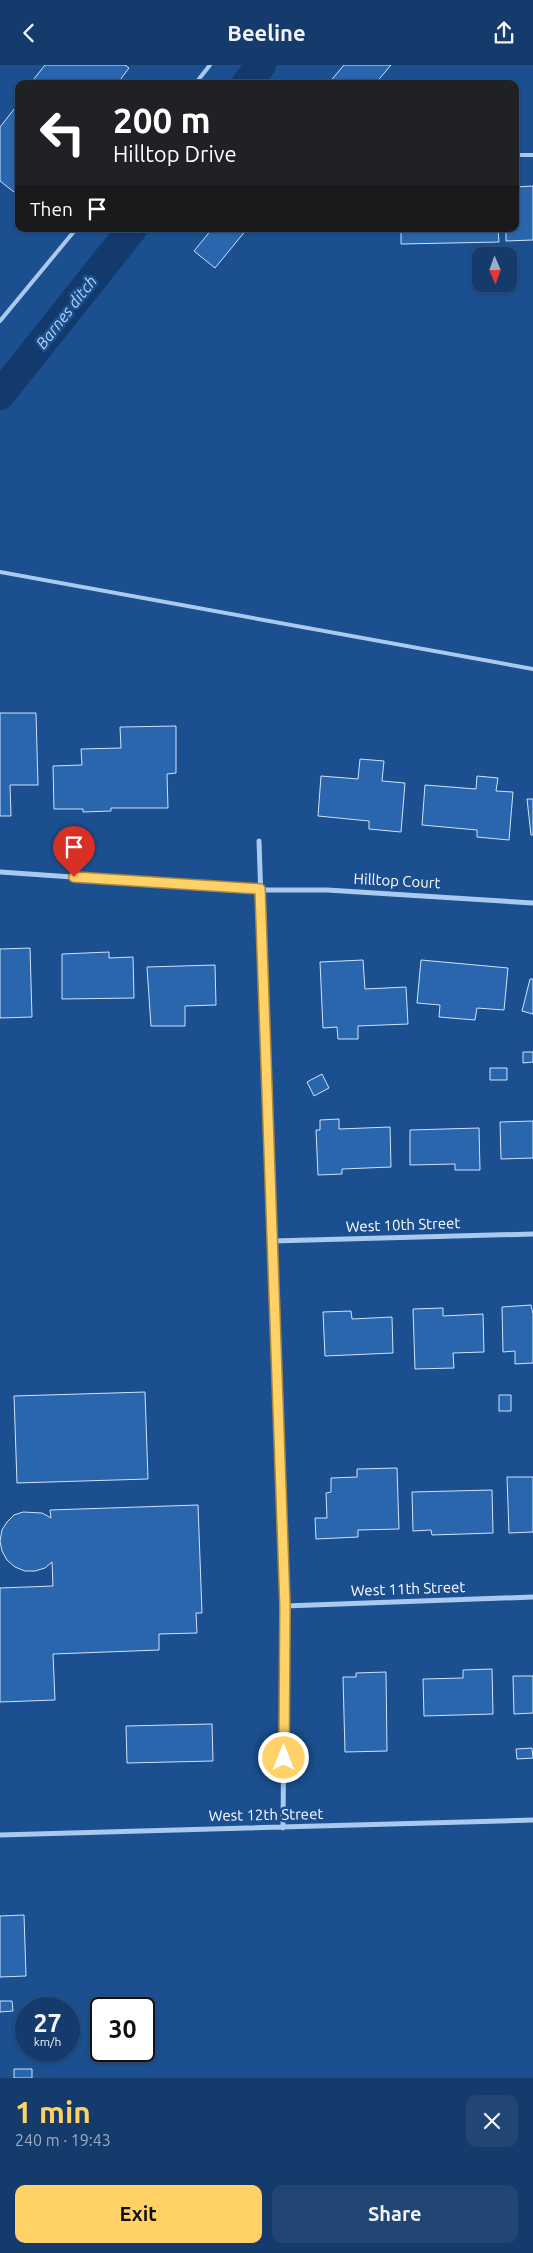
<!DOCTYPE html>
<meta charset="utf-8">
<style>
:root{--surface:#143b6b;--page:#214673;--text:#f1f3f6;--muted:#9dadc1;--line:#33557e;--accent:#ffd166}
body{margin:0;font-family:Ubuntu,sans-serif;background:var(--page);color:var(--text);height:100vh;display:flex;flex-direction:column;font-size:19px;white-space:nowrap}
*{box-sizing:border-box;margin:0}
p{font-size:16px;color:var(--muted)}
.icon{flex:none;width:28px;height:28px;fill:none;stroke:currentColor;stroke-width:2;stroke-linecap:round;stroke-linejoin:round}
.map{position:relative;height:2013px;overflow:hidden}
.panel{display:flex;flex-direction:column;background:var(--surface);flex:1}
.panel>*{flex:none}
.hud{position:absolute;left:15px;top:15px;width:504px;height:152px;border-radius:10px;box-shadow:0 1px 4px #0004,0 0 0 1px var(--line);background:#202124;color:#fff;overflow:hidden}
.needle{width:32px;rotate:178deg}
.tools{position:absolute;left:472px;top:182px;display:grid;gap:10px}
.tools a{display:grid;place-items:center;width:45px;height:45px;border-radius:10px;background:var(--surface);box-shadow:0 1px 4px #0004,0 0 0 1px var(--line);font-size:25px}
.speed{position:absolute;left:15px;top:1932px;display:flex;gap:10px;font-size:25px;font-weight:700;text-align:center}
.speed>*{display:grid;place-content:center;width:65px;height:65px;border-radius:50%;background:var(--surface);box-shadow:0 1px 4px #0004,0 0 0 1px var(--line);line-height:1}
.speed small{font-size:12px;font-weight:400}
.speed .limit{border:2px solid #111;border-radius:8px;background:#fff;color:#111}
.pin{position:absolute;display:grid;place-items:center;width:42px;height:42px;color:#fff;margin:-51px -21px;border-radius:50% 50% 50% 0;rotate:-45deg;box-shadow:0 0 5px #0007}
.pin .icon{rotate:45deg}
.me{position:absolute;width:55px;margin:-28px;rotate:0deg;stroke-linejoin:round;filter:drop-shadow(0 0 4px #0008)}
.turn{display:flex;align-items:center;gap:18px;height:105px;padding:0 15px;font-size:22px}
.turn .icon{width:65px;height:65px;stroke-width:2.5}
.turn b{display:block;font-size:35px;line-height:42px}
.then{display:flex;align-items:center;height:48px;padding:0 15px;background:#0003;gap:10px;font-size:19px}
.round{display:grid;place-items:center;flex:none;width:52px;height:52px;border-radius:10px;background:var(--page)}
.headline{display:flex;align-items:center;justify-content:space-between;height:85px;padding:0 15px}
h1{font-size:30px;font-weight:600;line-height:38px;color:var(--accent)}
.cta{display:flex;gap:10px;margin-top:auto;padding:10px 15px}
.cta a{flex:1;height:58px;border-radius:10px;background:var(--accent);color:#111;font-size:20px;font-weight:600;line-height:58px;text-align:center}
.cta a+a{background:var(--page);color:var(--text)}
header{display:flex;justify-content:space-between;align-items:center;height:65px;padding:0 15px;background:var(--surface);font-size:22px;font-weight:600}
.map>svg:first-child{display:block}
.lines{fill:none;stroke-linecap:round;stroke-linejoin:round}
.canal{stroke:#123a6d;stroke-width:30}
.building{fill:#2a66ad;stroke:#cfe3fa}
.service{stroke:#a9c9ee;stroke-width:4}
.minor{stroke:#a9c9ee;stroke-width:5}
.route-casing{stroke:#a68842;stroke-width:12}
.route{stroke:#ffd166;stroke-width:9}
.labels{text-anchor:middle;stroke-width:5;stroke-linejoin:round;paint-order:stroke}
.street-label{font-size:15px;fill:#fff;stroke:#1b4f8f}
.water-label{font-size:16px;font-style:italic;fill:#b5d3f5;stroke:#1b4f8f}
</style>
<header><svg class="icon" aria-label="back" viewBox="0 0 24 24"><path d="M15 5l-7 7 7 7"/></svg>Beeline<svg class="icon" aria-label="share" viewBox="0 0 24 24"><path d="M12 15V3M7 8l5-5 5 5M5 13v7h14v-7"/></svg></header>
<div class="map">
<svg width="533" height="2013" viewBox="0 0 533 2013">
<rect width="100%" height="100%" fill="#1b4f8f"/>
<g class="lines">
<path class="canal" d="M 246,19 L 261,0
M 0,330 L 132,164"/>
</g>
<path class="building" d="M 45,0 L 125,0 L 129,3 L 117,19 L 30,19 Z
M 344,0 L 391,0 L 375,19 L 328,19 Z
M 19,38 L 19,121 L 14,127 L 0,116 L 0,62 Z
M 533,121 L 533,175 L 506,176 L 506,164 L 515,164 L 515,122 Z
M 212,164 L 247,164 L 215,203 L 194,186 Z
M 401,164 L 498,164 L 499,177 L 401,179 Z
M 0,648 L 36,648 L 38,720 L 10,720 L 11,751 L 0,751 Z
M 176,661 L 176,708 L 167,709 L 168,743 L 111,743 L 111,746 L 83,747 L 83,744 L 54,744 L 53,701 L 82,700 L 81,684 L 121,683 L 120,662 Z
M 360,694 L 384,696 L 382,716 L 405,718 L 401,767 L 369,764 L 369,756 L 318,751 L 321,711 L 358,714 Z
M 477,711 L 498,713 L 496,726 L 513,727 L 509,775 L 477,772 L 477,765 L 422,760 L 425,720 L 476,724 Z
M 527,734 L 533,734 L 533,770 L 531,770 Z
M 30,883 L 32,952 L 0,953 L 0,884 Z
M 109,887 L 109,893 L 133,892 L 134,933 L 62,934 L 62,889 Z
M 363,895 L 365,924 L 406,922 L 408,959 L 358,961 L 358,974 L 338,974 L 337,962 L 323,963 L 320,897 Z
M 421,895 L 508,903 L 504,945 L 477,943 L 475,955 L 439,952 L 440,940 L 417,938 Z
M 215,900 L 216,940 L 185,941 L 185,961 L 151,961 L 147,902 Z
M 530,914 L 533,914 L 533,949 L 522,946 Z
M 523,987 L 533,987 L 533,997 L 523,998 Z
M 490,1003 L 507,1003 L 507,1015 L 490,1015 Z
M 322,1009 L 329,1023 L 314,1031 L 307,1017 Z
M 339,1054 L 339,1064 L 390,1062 L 391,1102 L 342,1104 L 342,1109 L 318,1110 L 316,1065 L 320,1065 L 320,1055 Z
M 533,1056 L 533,1093 L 501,1094 L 500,1057 Z
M 479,1063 L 480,1105 L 455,1105 L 455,1099 L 410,1100 L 410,1065 Z
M 531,1240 L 533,1249 L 533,1298 L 515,1299 L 515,1286 L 503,1287 L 502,1242 Z
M 443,1243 L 443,1251 L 483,1249 L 484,1287 L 453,1288 L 454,1303 L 415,1304 L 413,1244 Z
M 351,1246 L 352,1254 L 392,1252 L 393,1288 L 325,1291 L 323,1247 Z
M 145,1327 L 148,1414 L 17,1418 L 14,1331 Z
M 499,1330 L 511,1330 L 511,1346 L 499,1346 Z
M 397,1403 L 399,1464 L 358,1465 L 358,1472 L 316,1474 L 315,1453 L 327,1453 L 326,1428 L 331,1427 L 331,1413 L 357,1412 L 357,1404 Z
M 507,1412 L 533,1412 L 533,1467 L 509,1468 Z
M 492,1425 L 493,1468 L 432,1470 L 431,1465 L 413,1466 L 412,1427 Z
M 198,1440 L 202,1548 L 196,1548 L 197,1568 L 159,1569 L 159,1585 L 53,1589 L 55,1635 L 0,1637 L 0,1523 L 53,1521 L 52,1497 L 45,1503 L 35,1506 L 25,1506 L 15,1502 L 7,1495 L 2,1486 L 0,1476 L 2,1465 L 7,1457 L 14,1450 L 23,1447 L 42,1448 L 51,1453 L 50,1445 Z
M 492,1604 L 493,1649 L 424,1651 L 423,1614 L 463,1613 L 463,1605 Z
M 386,1607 L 387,1686 L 345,1687 L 343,1612 L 356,1612 L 356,1608 Z
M 513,1611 L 533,1611 L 533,1648 L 514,1649 Z
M 212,1659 L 213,1696 L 127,1698 L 126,1661 Z
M 532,1683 L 533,1693 L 517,1694 L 516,1684 Z
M 24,1850 L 26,1911 L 0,1912 L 0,1851 Z
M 0,1936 L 12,1936 L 13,1946 L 0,1947 Z
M 14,2004 L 32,2004 L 32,2013 L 14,2013 Z"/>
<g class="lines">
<path class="service" d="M 195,19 L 210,0
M 515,90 L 533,90
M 0,256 L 76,164
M 0,507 L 533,604"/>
<path class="minor" d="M 259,776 L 285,1541 L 283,1763
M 0,807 L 260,825 L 327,825 L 533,838
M 273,1176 L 533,1169
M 285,1541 L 533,1532
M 0,1770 L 533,1755"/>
</g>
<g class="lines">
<defs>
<path id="route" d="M 74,812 L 260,824 L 285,1541 L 284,1693"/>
</defs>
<use href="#route" class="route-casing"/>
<use href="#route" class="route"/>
</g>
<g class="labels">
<g class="street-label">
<text transform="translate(397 816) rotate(3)" y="5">Hilltop Court</text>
<text transform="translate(403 1160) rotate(-2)" y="5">West 10th Street</text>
<text transform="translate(408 1524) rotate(-2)" y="5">West 11th Street</text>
<text transform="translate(266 1750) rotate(-1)" y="5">West 12th Street</text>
</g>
<g class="water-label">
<text transform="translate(66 247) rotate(-52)" y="6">Barnes ditch</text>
</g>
</g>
</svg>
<div class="tools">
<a><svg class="needle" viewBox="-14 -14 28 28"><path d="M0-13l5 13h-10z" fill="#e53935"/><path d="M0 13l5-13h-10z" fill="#9dadc1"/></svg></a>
</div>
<div class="speed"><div>27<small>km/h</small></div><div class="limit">30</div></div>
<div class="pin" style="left:74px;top:812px;background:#d93025"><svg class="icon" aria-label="arrive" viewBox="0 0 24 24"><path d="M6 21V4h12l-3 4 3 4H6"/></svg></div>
<svg class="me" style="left:284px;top:1693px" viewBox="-20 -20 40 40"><circle r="17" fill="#ffd166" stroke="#fff" stroke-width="3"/><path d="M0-11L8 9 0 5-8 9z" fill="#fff"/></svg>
<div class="hud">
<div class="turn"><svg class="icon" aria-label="left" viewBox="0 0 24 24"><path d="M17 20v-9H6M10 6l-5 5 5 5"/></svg><div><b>200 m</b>Hilltop Drive</div></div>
<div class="then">Then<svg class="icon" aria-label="arrive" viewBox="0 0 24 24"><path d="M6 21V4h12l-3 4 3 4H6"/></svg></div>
</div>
</div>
<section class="panel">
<div class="headline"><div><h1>1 min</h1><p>240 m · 19:43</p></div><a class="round"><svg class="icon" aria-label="close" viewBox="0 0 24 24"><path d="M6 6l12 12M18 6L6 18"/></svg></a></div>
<div class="cta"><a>Exit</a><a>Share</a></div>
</section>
